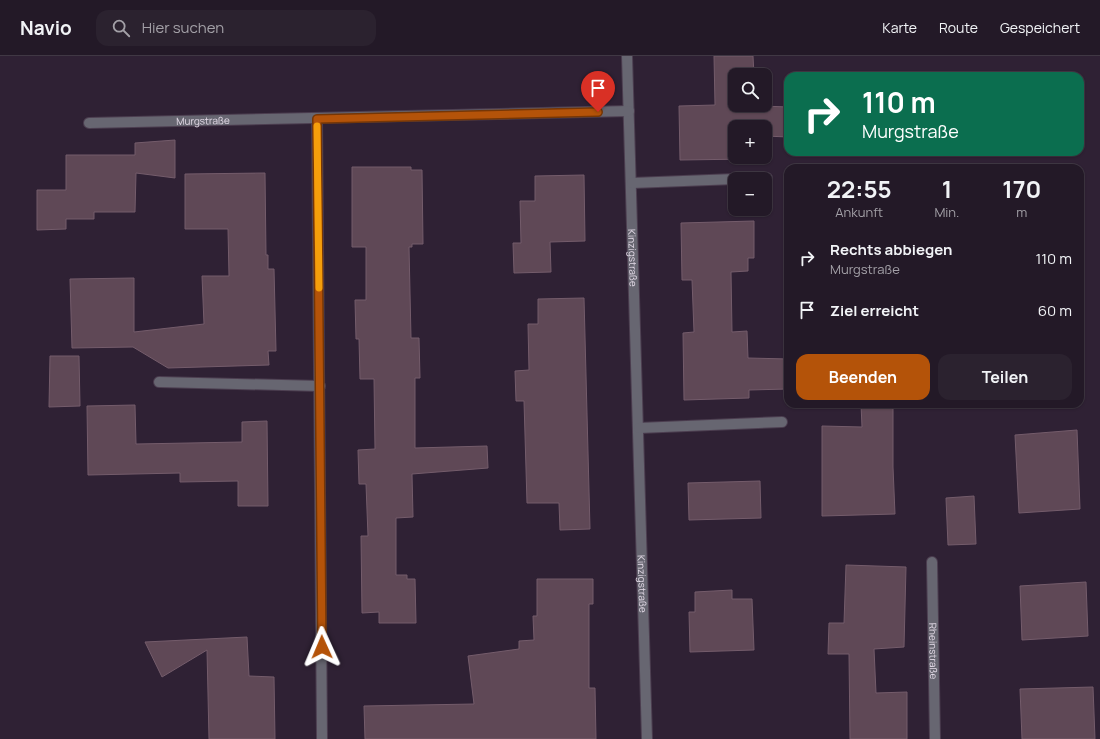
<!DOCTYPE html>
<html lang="de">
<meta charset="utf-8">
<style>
:root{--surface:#231927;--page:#2b222f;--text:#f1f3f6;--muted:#a3a0a7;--line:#403844;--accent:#b45309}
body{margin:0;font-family:Manrope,sans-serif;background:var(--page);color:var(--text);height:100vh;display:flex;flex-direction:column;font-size:15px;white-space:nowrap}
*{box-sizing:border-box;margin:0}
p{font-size:13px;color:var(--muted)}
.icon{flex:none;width:22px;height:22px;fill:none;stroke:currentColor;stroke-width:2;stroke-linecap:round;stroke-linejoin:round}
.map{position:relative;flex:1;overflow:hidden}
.sheet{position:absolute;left:784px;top:108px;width:300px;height:244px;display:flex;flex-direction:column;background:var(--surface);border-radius:12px;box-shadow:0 1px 3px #0004,0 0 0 1px var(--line)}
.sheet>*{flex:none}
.guide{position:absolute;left:784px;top:16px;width:300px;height:84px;border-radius:12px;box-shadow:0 1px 3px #0004,0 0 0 1px var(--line);background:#0b6e4f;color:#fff;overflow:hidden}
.fabs{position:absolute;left:728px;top:12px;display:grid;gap:8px}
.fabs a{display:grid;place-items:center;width:44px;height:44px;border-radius:8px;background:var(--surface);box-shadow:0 1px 3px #0004,0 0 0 1px var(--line);font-size:20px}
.pin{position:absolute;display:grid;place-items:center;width:34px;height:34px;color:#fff;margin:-41px -17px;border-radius:50% 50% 50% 0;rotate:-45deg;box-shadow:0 0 4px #0007}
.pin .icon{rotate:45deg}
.me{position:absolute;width:44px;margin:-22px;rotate:359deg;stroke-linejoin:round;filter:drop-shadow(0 0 3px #0008)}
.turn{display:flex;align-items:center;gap:14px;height:84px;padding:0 12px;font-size:18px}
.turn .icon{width:52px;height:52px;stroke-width:2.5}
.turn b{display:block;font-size:28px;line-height:34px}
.eta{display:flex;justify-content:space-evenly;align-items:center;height:68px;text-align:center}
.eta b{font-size:24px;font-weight:700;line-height:28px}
.cta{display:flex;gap:8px;margin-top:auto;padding:8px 12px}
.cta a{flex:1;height:46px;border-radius:12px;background:var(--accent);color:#fff;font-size:16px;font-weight:700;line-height:46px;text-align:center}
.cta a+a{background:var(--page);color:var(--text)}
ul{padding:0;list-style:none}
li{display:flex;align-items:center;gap:12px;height:52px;padding:0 12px}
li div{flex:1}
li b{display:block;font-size:15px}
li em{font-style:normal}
header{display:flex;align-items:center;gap:24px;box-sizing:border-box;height:56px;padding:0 20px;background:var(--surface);border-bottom:1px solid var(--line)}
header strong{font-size:19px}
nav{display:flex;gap:22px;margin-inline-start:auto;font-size:14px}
.search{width:280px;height:36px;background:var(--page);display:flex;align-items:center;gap:10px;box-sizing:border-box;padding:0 14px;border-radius:12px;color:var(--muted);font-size:15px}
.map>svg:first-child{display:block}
.building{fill:#5f4856;stroke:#745c6b}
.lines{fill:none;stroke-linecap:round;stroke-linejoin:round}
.minor-casing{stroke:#4c3e50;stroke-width:12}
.minor{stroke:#676671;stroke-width:10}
.route-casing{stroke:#753606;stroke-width:10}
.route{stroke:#b45309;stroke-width:7}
.slow{stroke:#f59e0b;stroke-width:7}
.labels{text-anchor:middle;stroke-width:4;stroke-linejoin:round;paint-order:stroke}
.street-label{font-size:10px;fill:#e2d9e6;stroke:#2f2134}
</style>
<header>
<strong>Navio</strong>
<div class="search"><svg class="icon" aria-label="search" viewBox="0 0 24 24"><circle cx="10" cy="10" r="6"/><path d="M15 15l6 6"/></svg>Hier suchen</div>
<nav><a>Karte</a><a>Route</a><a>Gespeichert</a></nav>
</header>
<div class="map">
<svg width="1100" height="683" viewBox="0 0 1100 683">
<rect width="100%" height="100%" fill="#2f2134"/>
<path class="building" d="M 714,0 L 753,0 L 754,19 L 735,19 L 735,49 L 788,51 L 788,81 L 765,80 L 765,71 L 735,71 L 735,101 L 749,101 L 749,103 L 680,104 L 679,50 L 715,49 Z
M 175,84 L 175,122 L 136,117 L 135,156 L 94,156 L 94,163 L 66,163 L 66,173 L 37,174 L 37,134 L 66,134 L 66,99 L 135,99 L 135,87 Z
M 352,111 L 411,111 L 411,114 L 422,114 L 423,188 L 412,188 L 412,191 L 409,191 L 411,282 L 419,282 L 420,322 L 415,322 L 415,392 L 487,390 L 488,412 L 412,418 L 413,461 L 396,462 L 396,519 L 407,519 L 407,523 L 415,523 L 416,567 L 379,567 L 379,556 L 362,557 L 361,480 L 368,480 L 366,428 L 359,428 L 358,394 L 375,393 L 374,323 L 360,323 L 359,283 L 356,283 L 355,244 L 366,244 L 366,191 L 352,191 Z
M 265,117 L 266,199 L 268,199 L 268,213 L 274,213 L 276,295 L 268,295 L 269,309 L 168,312 L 133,291 L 72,292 L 70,223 L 134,222 L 134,276 L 204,268 L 202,220 L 229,220 L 228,173 L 185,173 L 185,118 Z
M 584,119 L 585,185 L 550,186 L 551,216 L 514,217 L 513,187 L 521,187 L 520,145 L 535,145 L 535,120 Z
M 754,165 L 754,202 L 748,202 L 748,215 L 731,216 L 732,276 L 747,275 L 748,302 L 788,303 L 788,333 L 749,334 L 749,342 L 684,344 L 683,277 L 694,276 L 692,224 L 682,224 L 681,167 Z
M 584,242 L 590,473 L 560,474 L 559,447 L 527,447 L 524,345 L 516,345 L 515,315 L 529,314 L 528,268 L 538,268 L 538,243 Z
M 50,300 L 79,300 L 80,350 L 49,351 Z
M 861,348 L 893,348 L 893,411 L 895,458 L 822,460 L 822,370 L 862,371 Z
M 135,349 L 136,388 L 242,386 L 242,366 L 267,365 L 268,450 L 238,450 L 238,425 L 180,426 L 180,417 L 88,419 L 87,350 Z
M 1077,374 L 1080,453 L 1019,457 L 1015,379 Z
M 760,425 L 761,462 L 689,464 L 688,427 Z
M 974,440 L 976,488 L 948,489 L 946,442 Z
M 846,509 L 906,511 L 904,591 L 874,593 L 876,637 L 907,636 L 907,683 L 850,683 L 849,598 L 828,598 L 829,567 L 844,567 Z
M 537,523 L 593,523 L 593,548 L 589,548 L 589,632 L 595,632 L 596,683 L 365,683 L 364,650 L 474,648 L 468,600 L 519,593 L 519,585 L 534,584 L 533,560 L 537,560 Z
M 1086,526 L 1088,580 L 1022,584 L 1020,530 Z
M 732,534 L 732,543 L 752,543 L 754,594 L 690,596 L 689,556 L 695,556 L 695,536 Z
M 247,581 L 249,620 L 274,621 L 275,683 L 209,683 L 207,594 L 162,621 L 145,586 Z
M 1093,631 L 1095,683 L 1022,683 L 1020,633 Z"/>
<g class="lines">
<defs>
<g id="minor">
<path id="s1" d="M 627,0 L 647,683"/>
<path d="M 317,63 L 322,683"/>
<path id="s2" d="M 89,67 L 629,55"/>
<path d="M 742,123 L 767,122"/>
<path d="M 632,127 L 735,123"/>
<path d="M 159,326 L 320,330"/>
<path d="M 639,372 L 782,366"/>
<path id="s3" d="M 932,506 L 935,683"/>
</g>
</defs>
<use href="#minor" class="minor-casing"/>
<use href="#minor" class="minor"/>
</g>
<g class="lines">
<defs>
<path id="route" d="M 322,591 L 317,63 L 598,56"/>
</defs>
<use href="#route" class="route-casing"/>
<use href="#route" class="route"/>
<path class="slow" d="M 317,70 L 319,232"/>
</g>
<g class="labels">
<g class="street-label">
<text dy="4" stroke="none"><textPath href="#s2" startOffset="114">Murgstraße</textPath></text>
<text dy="4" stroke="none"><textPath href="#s1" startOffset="202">Kinzigstraße</textPath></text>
<text dy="4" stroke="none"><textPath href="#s1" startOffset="528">Kinzigstraße</textPath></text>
<text dy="4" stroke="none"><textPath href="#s3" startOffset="89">Rheinstraße</textPath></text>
</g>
</g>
</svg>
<div class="fabs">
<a><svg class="icon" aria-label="search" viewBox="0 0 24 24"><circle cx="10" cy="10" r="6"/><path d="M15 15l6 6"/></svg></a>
<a>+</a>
<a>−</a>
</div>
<div class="pin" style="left:598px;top:56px;background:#d93025"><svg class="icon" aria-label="arrive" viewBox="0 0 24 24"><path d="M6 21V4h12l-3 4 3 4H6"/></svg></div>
<svg class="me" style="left:322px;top:591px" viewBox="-20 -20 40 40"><path d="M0-17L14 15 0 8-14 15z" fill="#b45309" stroke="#fff" stroke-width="4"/></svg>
<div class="guide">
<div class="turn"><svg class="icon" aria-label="right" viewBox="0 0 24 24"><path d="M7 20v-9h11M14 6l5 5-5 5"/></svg><div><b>110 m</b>Murgstraße</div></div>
</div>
<section class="sheet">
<div class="eta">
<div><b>22:55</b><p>Ankunft</p></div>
<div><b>1</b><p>Min.</p></div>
<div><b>170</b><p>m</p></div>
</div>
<ul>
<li><svg class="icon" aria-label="right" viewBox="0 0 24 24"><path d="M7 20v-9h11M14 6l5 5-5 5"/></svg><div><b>Rechts abbiegen</b><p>Murgstraße</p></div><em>110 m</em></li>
<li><svg class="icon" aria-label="arrive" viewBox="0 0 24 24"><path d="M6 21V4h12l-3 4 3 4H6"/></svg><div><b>Ziel erreicht</b></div><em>60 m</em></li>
</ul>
<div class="cta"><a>Beenden</a><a>Teilen</a></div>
</section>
</div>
